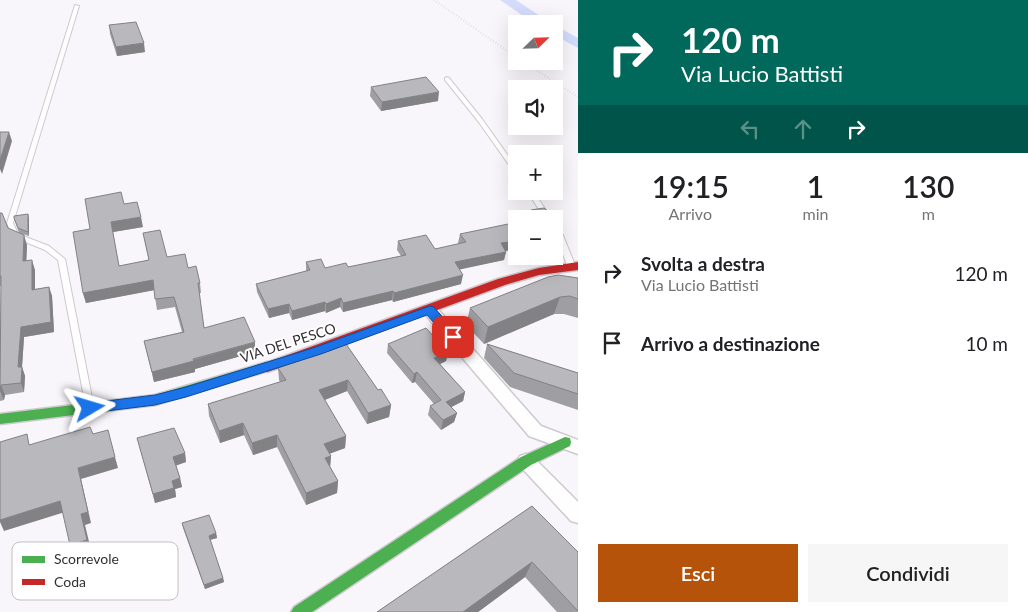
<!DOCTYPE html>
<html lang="it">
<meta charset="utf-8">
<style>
:root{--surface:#fff;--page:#f6f6f6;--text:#202124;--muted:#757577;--accent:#b45309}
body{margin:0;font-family:Lato,sans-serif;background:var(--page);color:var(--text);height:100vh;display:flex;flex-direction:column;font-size:19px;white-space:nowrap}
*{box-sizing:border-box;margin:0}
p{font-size:16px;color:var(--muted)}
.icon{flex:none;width:28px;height:28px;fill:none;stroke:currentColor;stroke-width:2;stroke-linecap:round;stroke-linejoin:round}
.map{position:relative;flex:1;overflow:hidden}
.side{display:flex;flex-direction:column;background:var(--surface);width:450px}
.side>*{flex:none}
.top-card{background:#00695c;color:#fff;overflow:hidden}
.needle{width:32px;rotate:67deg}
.fabs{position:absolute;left:508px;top:15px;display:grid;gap:10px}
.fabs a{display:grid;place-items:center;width:55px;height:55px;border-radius:0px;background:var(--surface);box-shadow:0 5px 20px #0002;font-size:25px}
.pin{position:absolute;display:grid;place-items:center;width:42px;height:42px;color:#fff;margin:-21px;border-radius:10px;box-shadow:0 2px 8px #0006}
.me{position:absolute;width:55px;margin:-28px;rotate:83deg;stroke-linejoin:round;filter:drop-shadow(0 0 4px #0008)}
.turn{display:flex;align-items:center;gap:18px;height:105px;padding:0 20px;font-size:22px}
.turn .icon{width:65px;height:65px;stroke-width:2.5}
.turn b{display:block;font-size:35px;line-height:42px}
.lanes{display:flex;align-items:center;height:48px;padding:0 20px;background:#0003;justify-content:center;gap:25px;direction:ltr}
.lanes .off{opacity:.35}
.eta{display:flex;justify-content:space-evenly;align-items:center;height:85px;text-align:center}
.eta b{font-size:30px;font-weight:600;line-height:35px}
.action{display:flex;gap:10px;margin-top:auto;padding:10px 20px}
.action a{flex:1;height:58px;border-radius:0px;background:var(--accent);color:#fff;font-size:20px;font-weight:600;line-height:58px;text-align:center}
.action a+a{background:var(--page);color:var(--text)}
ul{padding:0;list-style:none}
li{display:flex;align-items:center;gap:15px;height:70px;padding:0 20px}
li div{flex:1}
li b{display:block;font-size:19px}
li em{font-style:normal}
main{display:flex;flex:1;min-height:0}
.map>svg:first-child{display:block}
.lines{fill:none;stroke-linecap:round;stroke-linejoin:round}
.canal{fill:#d4dcfe;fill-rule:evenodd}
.lane-casing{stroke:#cdcacf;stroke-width:2}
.street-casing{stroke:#cdcacf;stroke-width:3}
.fast-casing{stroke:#cdcacf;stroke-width:3}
.jam-casing{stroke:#cdcacf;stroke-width:3}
.path{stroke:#d6d4d7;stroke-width:2.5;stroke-dasharray:0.5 2.5;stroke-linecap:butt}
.lane{fill:#fefefe;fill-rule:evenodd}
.street{fill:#fefefe;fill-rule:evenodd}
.fast{fill:#4caf50;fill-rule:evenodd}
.jam{fill:#c62828;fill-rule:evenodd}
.wall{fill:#9f9ea3}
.shaded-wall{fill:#828184}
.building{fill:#b9b8bd;stroke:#828184}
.route{fill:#1a73e8;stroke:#114b97}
.labels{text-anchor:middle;stroke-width:4;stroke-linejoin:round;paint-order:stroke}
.street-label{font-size:14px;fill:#333035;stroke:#fff}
.key{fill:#fff;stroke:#c2c1c2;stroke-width:1}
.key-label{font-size:14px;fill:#333035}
</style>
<main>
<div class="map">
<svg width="578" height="612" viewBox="0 0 578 612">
<rect width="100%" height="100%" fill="#f8f5fb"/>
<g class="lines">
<path class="canal" d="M 500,0 L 516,0 L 552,24 L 535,24 Z
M 554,25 L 578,38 L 578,48 L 554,35 Z"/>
<defs>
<path id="lane" d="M 75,5 L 79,6 L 13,223 L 18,234 L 49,246 L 65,259 L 94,408 L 93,410 L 90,411 L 87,410 L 86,408 L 58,260 L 45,250 L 13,237 L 7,223 Z
M 447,77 L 449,78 L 482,119 L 516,167 L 516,173 L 514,172 L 478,121 L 445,80 L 445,78 Z
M 527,191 L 533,191 L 552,219 L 545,219 Z
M 554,223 L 556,223 L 562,233 L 575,265 L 574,267 L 568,267 L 567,265 L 554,230 Z"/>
<path id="street" d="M 430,305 L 435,306 L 541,426 L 578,440 L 578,454 L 529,436 L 425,314 L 422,310 L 425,306 Z
M 526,454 L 532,456 L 578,502 L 578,523 L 571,521 L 520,466 L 517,461 L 520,456 Z"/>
<path id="fast" d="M 267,362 L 271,364 L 273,367 L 271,370 L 155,405 L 0,424 L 0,414 L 155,395 Z
M 565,437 L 570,438 L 571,442 L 570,446 L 531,465 L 312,612 L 291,612 L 294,607 L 521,457 Z"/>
<path id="jam" d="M 578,262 L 578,270 L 539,275 L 505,285 L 291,364 L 267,372 L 263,370 L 261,367 L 263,364 L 498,279 L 539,268 Z"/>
</defs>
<use href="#lane" class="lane-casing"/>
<use href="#street" class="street-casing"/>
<use href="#fast" class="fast-casing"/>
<use href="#jam" class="jam-casing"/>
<path class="path" d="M 434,0 L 516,57
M 522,61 L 578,97"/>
<use href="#lane" class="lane"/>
<use href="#street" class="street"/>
<use href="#fast" class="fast"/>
<use href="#jam" class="jam"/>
</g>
<path class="wall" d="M 109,25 L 145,52 L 117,56 L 110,34 Z
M 371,87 L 438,101 L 381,111 L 370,96 Z
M 124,204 L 143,227 L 113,232 L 119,266 L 149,260 L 143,233 L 167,257 L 188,268 L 200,283 L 201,293 L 199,293 L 204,328 L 255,352 L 195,369 L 195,372 L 154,382 L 144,341 L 182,332 L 175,307 L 157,310 L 154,290 L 86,303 L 83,293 L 90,229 Z
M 531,210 L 559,233 L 556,242 L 529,217 Z
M 0,213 L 8,228 L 27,245 L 26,261 L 35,270 L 35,289 L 49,287 L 52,296 L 54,332 L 24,337 L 22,367 L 25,376 L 24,392 L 5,395 L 4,400 L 0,401 L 1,286 L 0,286 Z
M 28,214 L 29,219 L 29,236 L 19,233 L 14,218 Z
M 516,219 L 516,249 L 506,251 L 504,260 L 459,269 L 461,284 L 393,302 L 392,300 L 343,312 L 340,307 L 326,313 L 325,311 L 292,320 L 289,313 L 269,318 L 257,292 L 256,284 L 306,271 L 306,262 L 325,268 L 348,267 L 401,256 L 397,250 L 398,241 L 435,249 L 459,244 L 458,243 L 460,234 L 510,224 L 511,220 Z
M 578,278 L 578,318 L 564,314 L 554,314 L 484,344 L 466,325 L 470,308 Z
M 346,344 L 378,390 L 391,405 L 389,417 L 367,424 L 347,391 L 325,400 L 346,436 L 345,448 L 329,454 L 331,456 L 330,467 L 338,481 L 337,493 L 306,505 L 277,447 L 253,455 L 244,435 L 220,443 L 209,416 L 208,404 L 280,382 L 279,380 L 278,368 Z
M 388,344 L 448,352 L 446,361 L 440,364 L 465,392 L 463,401 L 451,407 L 457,413 L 454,422 L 441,430 L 428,415 L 430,406 L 434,404 L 415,382 L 412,383 L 387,353 Z
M 487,344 L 578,373 L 578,410 L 510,387 L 484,358 Z
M 137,438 L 185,453 L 186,462 L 176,465 L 180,478 L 182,487 L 175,489 L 176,497 L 155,503 Z
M 532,506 L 578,552 L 578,612 L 557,612 L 525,577 L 478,612 L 377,612 Z
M 182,523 L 216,533 L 217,538 L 210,540 L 223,578 L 224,582 L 205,589 L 183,528 Z"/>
<path class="shaded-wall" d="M 144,43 L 145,52 L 117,56 L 116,47 Z
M 439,92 L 438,101 L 381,111 L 382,102 Z
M 9,132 L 12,141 L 2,174 L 0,169 L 0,160 Z
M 28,214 L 29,219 L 29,236 L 28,232 Z
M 141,217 L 143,227 L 113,232 L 111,222 Z
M 559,233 L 556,242 L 554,242 L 554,234 Z
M 24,235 L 27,245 L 26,271 L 23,261 Z
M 516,241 L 516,249 L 499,252 L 501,243 Z
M 506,252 L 504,260 L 453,271 L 455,262 Z
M 32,260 L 35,270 L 35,299 L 32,290 Z
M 463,275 L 461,284 L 393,302 L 394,293 Z
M 153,280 L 155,290 L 86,303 L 83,293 Z
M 49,287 L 52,296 L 54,332 L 24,337 L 22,367 L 25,376 L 24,392 L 21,383 L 18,367 L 21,327 Z
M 393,291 L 392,300 L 343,312 L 343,303 Z
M 560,297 L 554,314 L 484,344 L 488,327 Z
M 341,298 L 340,307 L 326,313 L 326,304 Z
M 325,302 L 325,311 L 292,320 L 292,311 Z
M 289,304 L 289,313 L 269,318 L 268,309 Z
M 255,342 L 255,352 L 195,369 L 195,372 L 154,382 L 152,372 Z
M 448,352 L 446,361 L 432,368 L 434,358 Z
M 417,372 L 415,382 L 412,383 L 414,374 Z
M 348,380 L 347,391 L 319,402 L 319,390 Z
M 1,385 L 5,395 L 4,400 L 0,391 Z
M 465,392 L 463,401 L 444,411 L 446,402 Z
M 391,405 L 389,417 L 367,424 L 368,413 Z
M 457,413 L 454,422 L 441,430 L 443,420 Z
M 243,423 L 244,435 L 220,443 L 219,431 Z
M 277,435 L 277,447 L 253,455 L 252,443 Z
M 346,436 L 345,448 L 323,456 L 324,444 Z
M 185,453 L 186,462 L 175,466 L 173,457 Z
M 331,456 L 330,468 L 325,458 Z
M 115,457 L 118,468 L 81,479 L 91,523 L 85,525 L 91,550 L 74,555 L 70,545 L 81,514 L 78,468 Z
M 180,478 L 182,487 L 175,489 L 176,497 L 155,503 L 153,494 L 172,481 Z
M 338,481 L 337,493 L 306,505 L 306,493 Z
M 60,501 L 65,512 L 4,531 L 0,522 L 0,520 Z
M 216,533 L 217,538 L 209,540 L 209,536 Z
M 532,562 L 525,577 L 478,612 L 463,612 Z
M 223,578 L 224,582 L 205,589 L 204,585 Z"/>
<path class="building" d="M 136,22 L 144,43 L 116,47 L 109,25 Z
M 426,77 L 439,92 L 382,102 L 371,87 Z
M 0,132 L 9,132 L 0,160 Z
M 121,192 L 124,204 L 137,202 L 141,217 L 111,222 L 119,266 L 149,260 L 143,233 L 160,230 L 167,257 L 185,254 L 188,268 L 196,266 L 200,283 L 198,283 L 204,328 L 244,317 L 255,342 L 193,359 L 194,361 L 152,372 L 144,341 L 184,332 L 174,297 L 155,299 L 153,280 L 83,293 L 73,232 L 90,229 L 85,199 Z
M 544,208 L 555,218 L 559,233 L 554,234 L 554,219 L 519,219 L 535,216 L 531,210 Z
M 0,213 L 2,213 L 8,228 L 24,235 L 23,261 L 32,260 L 32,290 L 49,287 L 51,322 L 21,327 L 18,367 L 22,367 L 21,383 L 1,385 L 0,391 L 1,276 L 0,276 Z
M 28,214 L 28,232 L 18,228 L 14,218 L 14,216 Z
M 516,219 L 516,241 L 501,243 L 506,252 L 455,262 L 463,275 L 394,293 L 393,291 L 343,303 L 341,298 L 326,304 L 325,302 L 292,311 L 289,304 L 268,309 L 256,284 L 310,270 L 306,262 L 321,259 L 325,268 L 346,263 L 348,267 L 406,255 L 398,241 L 426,235 L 435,249 L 466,242 L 460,234 L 513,223 L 511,220 Z
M 558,275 L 578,278 L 578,299 L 570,296 L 560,297 L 488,327 L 470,308 L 548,277 Z
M 426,328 L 448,352 L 434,358 L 465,392 L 446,402 L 457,413 L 443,420 L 430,406 L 441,400 L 417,372 L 414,374 L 388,344 Z
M 346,344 L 378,390 L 381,389 L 391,405 L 368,413 L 348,380 L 319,390 L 346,436 L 324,444 L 331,456 L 325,458 L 338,481 L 306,493 L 277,435 L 252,443 L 243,423 L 219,431 L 208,404 L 286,380 L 278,368 Z
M 487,344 L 578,373 L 578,394 L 514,373 Z
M 90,427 L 93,434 L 108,430 L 115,457 L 78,468 L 88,512 L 81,514 L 87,540 L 70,545 L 60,501 L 0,520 L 0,442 L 27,434 L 29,445 Z
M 174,428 L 185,453 L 173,457 L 180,478 L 172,481 L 174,488 L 153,494 L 137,438 Z
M 532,506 L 578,552 L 578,611 L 532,562 L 463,612 L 377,612 Z
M 209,515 L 216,533 L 209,536 L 223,578 L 204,585 L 182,523 Z"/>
<path class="route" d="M 430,306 L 434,307 L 457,334 L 459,337 L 457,340 L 449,340 L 427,315 L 321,354 L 186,397 L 155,405 L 90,413 L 85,412 L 84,408 L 85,405 L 90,403 L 155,395 L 186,387 L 313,348 Z"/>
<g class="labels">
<g class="street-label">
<text transform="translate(288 343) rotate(-18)" y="5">VIA DEL PESCO</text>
</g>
</g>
<rect x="12" y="542" width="166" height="58" rx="8" class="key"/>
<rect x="22" y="556" width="23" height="7" fill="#4caf50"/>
<rect x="22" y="579" width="23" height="6" fill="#c62828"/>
<g class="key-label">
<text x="54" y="564">Scorrevole</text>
<text x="54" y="587">Coda</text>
</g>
</svg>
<div class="fabs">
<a><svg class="needle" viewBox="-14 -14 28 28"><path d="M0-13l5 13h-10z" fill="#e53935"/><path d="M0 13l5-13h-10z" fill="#757577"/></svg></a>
<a><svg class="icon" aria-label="sound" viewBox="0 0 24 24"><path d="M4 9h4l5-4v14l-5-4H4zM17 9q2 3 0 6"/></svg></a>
<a>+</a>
<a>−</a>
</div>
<div class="pin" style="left:453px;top:337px;background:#d93025"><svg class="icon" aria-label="arrive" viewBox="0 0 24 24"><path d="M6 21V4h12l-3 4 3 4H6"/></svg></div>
<svg class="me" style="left:90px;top:408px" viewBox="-20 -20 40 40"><path d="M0-17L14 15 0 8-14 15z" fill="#1a73e8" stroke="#fff" stroke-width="4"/></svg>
</div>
<section class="side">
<div class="top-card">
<div class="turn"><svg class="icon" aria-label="right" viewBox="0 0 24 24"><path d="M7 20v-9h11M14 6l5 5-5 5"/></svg><div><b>120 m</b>Via Lucio Battisti</div></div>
<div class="lanes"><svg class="icon off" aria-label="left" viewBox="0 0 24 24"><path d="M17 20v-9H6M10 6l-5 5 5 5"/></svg><svg class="icon off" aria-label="ahead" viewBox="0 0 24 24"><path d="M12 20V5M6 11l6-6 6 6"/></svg><svg class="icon" aria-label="right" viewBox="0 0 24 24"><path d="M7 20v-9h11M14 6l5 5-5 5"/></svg></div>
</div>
<div class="eta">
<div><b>19:15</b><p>Arrivo</p></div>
<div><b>1</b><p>min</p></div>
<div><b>130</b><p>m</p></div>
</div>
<ul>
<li><svg class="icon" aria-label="right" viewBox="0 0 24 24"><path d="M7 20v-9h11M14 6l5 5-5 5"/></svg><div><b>Svolta a destra</b><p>Via Lucio Battisti</p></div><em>120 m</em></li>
<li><svg class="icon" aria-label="arrive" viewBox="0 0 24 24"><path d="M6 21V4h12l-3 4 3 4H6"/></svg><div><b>Arrivo a destinazione</b></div><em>10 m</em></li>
</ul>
<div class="action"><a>Esci</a><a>Condividi</a></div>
</section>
</main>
